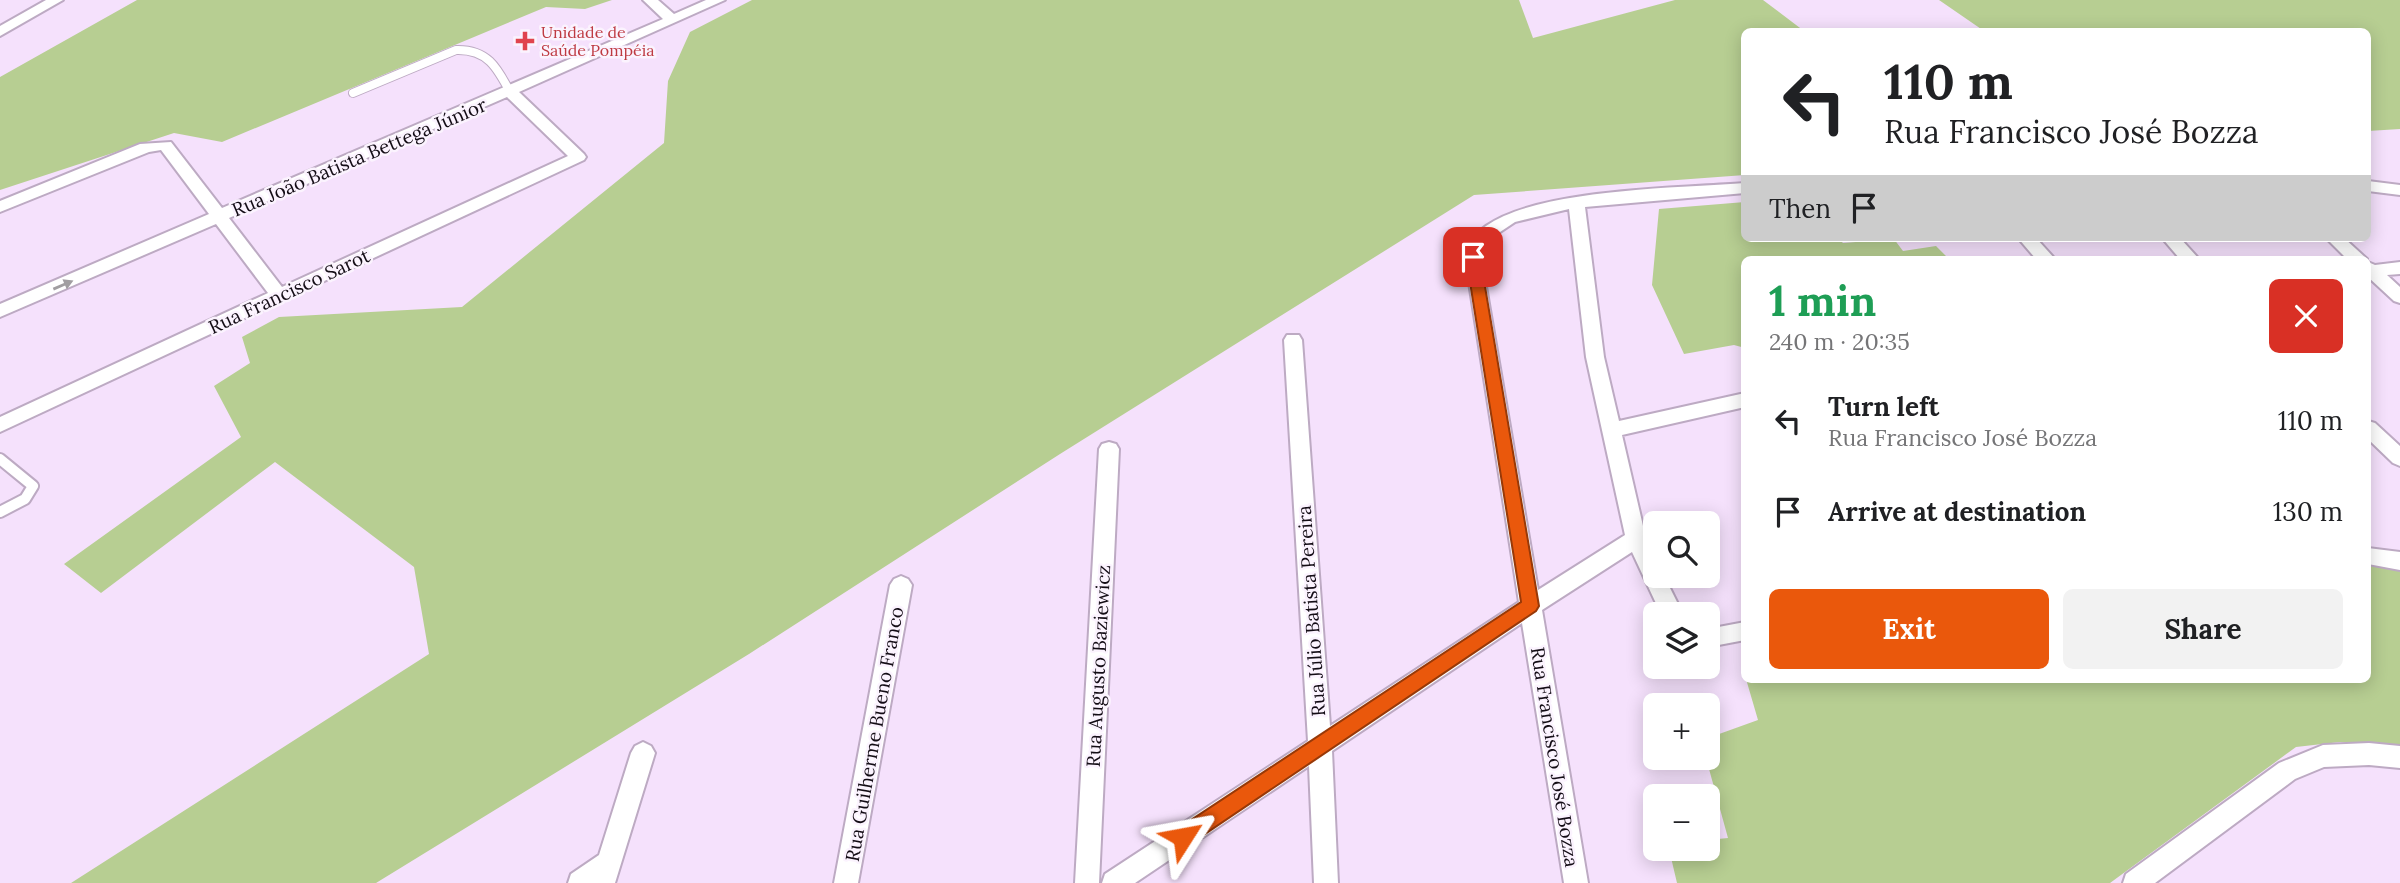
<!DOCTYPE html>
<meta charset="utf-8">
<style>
:root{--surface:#fff;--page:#f2f2f2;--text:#202124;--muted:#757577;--accent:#ea580c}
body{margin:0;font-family:Lora,serif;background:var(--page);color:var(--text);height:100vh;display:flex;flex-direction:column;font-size:26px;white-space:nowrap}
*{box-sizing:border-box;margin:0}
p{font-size:23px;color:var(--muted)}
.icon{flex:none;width:38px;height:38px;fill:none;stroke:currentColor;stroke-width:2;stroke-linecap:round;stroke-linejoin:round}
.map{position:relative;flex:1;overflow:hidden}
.panel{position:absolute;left:1741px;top:256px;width:630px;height:427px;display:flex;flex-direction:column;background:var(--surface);border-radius:10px;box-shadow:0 4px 18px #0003}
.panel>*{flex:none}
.top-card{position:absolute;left:1741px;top:28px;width:630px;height:214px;border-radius:10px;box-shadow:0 4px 18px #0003;background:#fff;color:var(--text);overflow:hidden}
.tools{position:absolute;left:1643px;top:511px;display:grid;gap:14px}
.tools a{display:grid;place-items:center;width:77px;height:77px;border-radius:10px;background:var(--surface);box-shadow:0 4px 18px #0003;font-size:35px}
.pin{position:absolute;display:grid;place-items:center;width:60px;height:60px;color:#fff;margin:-30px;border-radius:14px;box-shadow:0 4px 10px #0006}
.me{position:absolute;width:77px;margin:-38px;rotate:56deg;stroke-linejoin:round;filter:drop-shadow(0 0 5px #0008)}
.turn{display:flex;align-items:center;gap:24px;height:147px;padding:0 28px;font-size:32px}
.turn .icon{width:91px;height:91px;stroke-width:2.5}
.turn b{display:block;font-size:49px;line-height:60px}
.then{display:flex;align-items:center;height:66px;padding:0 28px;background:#0003;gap:14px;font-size:26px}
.round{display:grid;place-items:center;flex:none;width:74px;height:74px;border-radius:10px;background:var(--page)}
.overview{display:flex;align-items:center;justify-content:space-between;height:119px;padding:0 28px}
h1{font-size:42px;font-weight:700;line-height:52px;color:#1e9e55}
.primary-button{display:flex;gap:14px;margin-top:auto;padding:14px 28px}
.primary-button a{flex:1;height:80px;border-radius:10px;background:var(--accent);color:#fff;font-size:28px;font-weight:700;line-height:80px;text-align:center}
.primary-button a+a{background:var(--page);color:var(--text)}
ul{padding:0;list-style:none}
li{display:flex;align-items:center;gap:21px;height:91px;padding:0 28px}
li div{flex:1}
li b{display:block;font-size:26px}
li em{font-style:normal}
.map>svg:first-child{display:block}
.green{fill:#b7ce92}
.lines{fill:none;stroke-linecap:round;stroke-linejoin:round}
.lane-far1-casing{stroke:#bdaac3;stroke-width:10}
.lane-casing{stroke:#bdaac3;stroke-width:14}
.street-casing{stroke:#bdaac3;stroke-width:4}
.lane-far1{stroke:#fff;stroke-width:8}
.lane{stroke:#fff;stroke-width:10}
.street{fill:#fff;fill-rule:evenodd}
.oneway{fill:#a19ea1}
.route{fill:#ea580c;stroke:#983908;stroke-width:2}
.health-dot{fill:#e0444e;stroke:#fbf3fe;stroke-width:2.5}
.labels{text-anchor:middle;stroke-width:5;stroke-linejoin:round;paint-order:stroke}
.far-health-label{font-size:16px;fill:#be3a42;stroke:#fbf3fe;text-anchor:start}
.street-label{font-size:19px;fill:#130c15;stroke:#fbf3fe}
</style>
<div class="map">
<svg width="2400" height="883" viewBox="0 0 2400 883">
<rect width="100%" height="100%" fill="#f5e1fc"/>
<path class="green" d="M 137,0 L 612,0 L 585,9 L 546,7 L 222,142 L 174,133 L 0,190 L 0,77 Z
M 752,0 L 1519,0 L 1533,38 L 1675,0 L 1763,0 L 1804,31 L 1745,32 L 1745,175 L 1474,195 L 1060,454 L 749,654 L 376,883 L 71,883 L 429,654 L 414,567 L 275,462 L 101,593 L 64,564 L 241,437 L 214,386 L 250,363 L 242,337 L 279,317 L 462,307 L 664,143 L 668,81 L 690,32 Z
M 1939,0 L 2400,0 L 2400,129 L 2368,131 L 2368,32 L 1984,31 Z
M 1745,202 L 1745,238 L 1838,238 L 1843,243 L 1894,239 L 1903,251 L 1936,246 L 1949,259 L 1745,259 L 1745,348 L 1734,345 L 1684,354 L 1652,285 L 1659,209 Z
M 2368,564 L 2400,569 L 2400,745 L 2340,742 L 2296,747 L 2110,883 L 1677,883 L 1669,849 L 1708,849 L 1708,840 L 1728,838 L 1706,758 L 1708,738 L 1758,720 L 1746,679 L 2368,679 Z"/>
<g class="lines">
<defs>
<path id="lane-far1" d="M 353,93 L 456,50 C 487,49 497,67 510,92"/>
<path id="lane" d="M 0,459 L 33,486 L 25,499 L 0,512"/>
<path id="street" d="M 46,0 L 63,0 L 0,36 L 0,26 Z
M 643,0 L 658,0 L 674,14 L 706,0 L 725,0 L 519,92 L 584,154 L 586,157 L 584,160 L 0,432 L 0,417 L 268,293 L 216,224 L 0,317 L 0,304 L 209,214 L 161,150 L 149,152 L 0,212 L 0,201 L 140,144 L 171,142 L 222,208 L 663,19 ZM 507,97 L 568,156 L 282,287 L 229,218 Z
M 2368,181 L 2400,185 L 2400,195 L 2368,191 Z
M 1745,183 L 1745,193 L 1585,207 L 1604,357 L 1619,421 L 1745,393 L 1745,407 L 1622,435 L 1646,539 L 1656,558 L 1656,576 L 1664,576 L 1683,614 L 1661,614 L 1632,552 L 1542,610 L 1588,883 L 1564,883 L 1522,623 L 1332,751 L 1338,883 L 1314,883 L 1309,766 L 1135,883 L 1102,883 L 1105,874 L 1308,741 L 1284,340 L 1287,335 L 1299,335 L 1302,340 L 1330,726 L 1519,602 L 1465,257 C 1470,247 1476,233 1486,226 C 1538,189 1678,188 1745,183 ZM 1569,209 L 1586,357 L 1625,535 L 1538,590 L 1481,257 L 1494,236 L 1515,222 Z
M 2018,238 L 2036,238 L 2055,259 L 2036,259 Z
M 2162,238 L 2180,238 L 2199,259 L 2180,259 Z
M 2326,238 L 2344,238 L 2367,259 L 2347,259 Z
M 2368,262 L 2375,265 L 2400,262 L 2400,274 L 2387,275 L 2400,287 L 2400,303 L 2394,301 L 2368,277 Z
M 2368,421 L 2375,423 L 2400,446 L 2400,466 L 2393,463 L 2368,439 Z
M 1109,442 L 1116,444 L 1119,449 L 1099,883 L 1075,883 L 1099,449 L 1102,444 Z
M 2368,548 L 2400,552 L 2400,570 L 2368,564 Z
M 901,576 L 908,579 L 912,585 L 858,883 L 834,883 L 890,585 L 894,579 Z
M 1745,622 L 1745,640 L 1708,647 L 1708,629 Z
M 643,742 L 651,746 L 655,753 L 615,883 L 568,883 L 571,874 L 599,855 L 631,753 L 635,746 Z
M 2369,743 L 2400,746 L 2400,768 L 2369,765 L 2324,767 L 2295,779 L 2155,883 L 2123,883 L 2126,874 L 2279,763 L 2323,745 Z"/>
</defs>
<use href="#lane-far1" class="lane-far1-casing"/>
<use href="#lane" class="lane-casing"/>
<use href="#street" class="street-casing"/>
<use href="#lane-far1" class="lane-far1"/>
<use href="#lane" class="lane"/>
<use href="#street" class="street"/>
</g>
<defs><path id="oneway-solid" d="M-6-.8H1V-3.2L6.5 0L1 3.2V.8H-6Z" transform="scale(1.75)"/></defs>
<use class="oneway" href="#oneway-solid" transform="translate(63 285) rotate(-23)"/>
<path class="route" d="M 1473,253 L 1480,257 L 1539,606 L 1536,611 L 1190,844 L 1183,847 L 1176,844 L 1173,837 L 1176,830 L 1521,602 L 1466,257 Z"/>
<path class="health-dot" d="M521.5 30.5h7v7h7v7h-7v7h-7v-7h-7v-7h7z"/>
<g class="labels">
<g class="far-health-label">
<text x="541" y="38">Unidade de<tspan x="541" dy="18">Saúde Pompéia</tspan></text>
</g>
<g class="street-label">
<text transform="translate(359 157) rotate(-23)" y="7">Rua João Batista Bettega Júnior</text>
<text transform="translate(289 291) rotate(-25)" y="7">Rua Francisco Sarot</text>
<text transform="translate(1311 611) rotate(-94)" y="7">Rua Júlio Batista Pereira</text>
<text transform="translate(1098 666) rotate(-87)" y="7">Rua Augusto Baziewicz</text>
<text transform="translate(874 734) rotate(-80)" y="7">Rua Guilherme Bueno Franco</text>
<text transform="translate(1555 757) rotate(81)" y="7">Rua Francisco José Bozza</text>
</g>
</g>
</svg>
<div class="tools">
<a><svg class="icon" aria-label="search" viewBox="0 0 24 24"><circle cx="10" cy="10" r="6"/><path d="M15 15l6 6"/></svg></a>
<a><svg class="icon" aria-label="layers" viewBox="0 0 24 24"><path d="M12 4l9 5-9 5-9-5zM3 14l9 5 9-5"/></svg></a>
<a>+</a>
<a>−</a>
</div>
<div class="pin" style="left:1473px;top:257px;background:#d93025"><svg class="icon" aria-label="arrive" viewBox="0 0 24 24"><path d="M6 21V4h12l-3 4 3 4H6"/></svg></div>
<svg class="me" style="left:1183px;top:837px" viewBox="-20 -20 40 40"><path d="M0-17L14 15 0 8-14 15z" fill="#ea580c" stroke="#fff" stroke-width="4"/></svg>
<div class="top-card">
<div class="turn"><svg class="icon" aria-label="left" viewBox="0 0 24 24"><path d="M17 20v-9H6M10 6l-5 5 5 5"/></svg><div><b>110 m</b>Rua Francisco José Bozza</div></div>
<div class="then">Then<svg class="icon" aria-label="arrive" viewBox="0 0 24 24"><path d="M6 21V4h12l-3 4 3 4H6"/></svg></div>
</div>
<section class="panel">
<div class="overview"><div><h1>1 min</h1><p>240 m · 20:35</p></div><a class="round" style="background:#d93025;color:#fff"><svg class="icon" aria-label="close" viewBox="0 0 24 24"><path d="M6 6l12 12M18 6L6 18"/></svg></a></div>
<ul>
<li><svg class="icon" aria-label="left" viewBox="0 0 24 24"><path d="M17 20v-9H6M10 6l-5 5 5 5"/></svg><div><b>Turn left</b><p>Rua Francisco José Bozza</p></div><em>110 m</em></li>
<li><svg class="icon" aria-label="arrive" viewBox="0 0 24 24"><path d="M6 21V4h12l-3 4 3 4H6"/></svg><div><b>Arrive at destination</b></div><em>130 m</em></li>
</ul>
<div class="primary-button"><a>Exit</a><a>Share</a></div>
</section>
</div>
